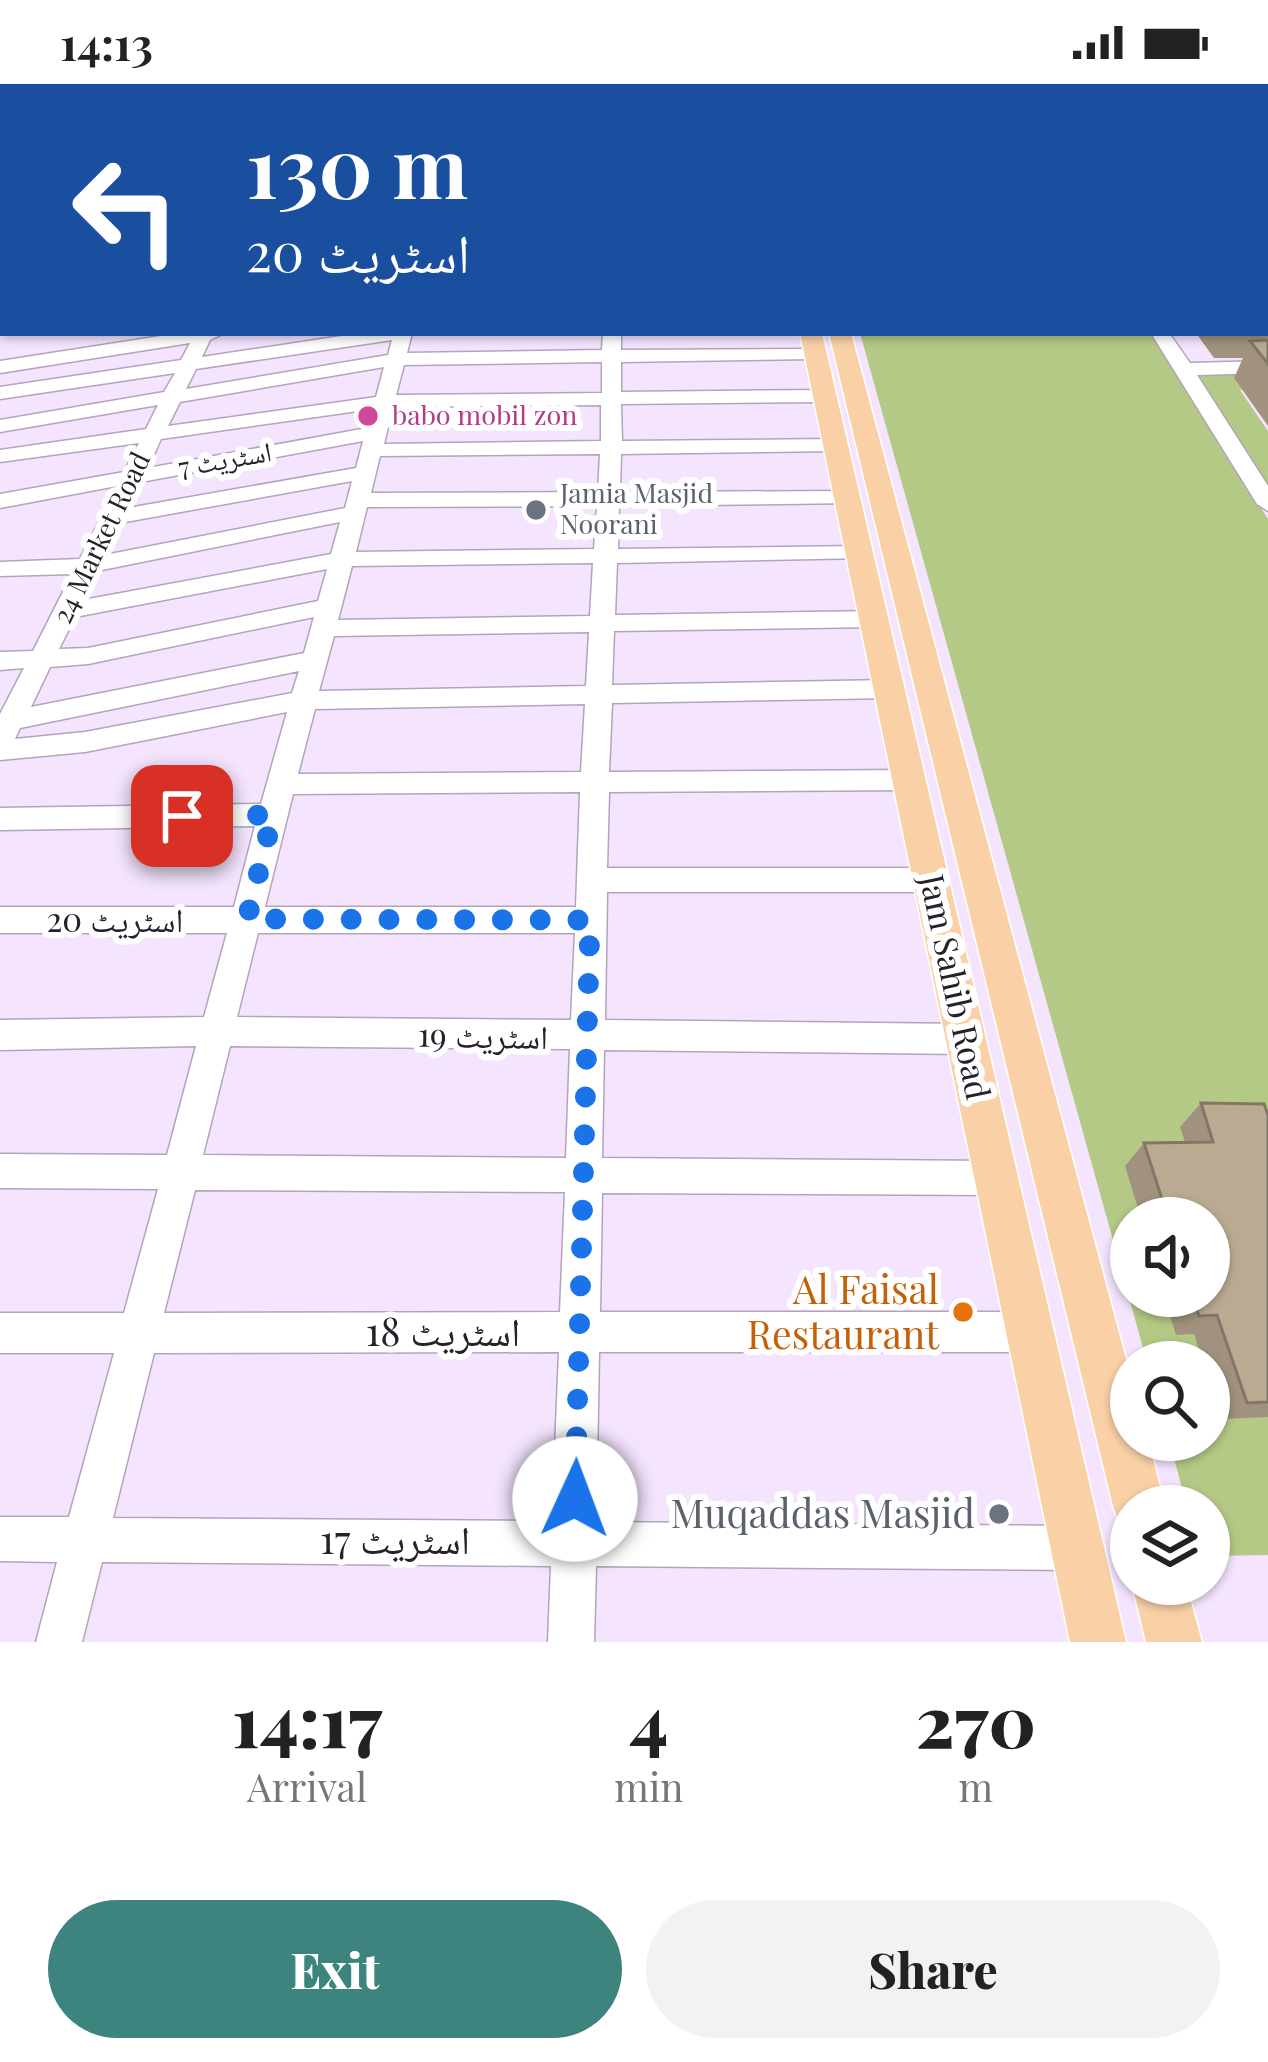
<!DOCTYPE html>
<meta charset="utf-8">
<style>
:root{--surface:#fff;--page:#f2f2f2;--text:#222;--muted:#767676;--accent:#3d847e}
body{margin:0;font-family:"Playfair Display","Noto Naskh Arabic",serif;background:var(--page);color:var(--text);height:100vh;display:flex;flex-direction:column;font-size:45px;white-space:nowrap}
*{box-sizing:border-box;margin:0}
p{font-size:39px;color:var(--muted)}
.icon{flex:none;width:66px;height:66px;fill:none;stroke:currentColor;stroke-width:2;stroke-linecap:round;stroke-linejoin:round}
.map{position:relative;height:1558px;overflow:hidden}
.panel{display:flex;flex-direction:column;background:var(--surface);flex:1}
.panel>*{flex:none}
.hud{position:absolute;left:0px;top:0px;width:1269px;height:252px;box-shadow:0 3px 9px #0004;background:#1a4fa0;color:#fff;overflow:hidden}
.fabs{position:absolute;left:1110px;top:1113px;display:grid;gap:24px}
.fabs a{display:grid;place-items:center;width:120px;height:120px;border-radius:50%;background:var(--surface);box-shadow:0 3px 9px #0004;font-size:60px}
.pin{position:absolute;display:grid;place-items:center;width:102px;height:102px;color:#fff;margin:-51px;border-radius:24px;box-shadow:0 6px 18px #0006}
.me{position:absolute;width:132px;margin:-66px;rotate:2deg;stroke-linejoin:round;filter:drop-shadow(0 0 9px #0008)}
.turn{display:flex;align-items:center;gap:42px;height:252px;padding:0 48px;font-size:54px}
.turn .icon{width:156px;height:156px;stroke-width:2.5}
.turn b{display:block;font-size:84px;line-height:102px}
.eta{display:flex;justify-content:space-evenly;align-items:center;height:204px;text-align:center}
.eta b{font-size:72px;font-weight:800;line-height:84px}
.primary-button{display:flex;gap:24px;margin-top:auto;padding:24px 48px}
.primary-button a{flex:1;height:138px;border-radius:72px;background:var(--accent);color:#fff;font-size:48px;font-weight:800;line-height:138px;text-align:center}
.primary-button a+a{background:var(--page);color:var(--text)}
.status{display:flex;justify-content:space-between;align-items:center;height:84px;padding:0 60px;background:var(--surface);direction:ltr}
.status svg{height:33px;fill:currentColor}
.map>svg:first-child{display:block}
.green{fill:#b5c986;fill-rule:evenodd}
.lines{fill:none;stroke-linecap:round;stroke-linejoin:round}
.minor-casing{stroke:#b3a4bc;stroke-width:3}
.major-casing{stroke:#fff;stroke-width:3}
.highway-casing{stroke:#fff;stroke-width:3}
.path{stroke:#877c8d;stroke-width:3;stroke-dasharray:6 3;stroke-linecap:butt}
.minor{fill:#fff;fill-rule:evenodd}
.major{fill:#fad1a7;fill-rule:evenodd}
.highway{fill:#f6b26d;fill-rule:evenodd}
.wall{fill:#a0927e}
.building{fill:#baaa92;stroke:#827766;stroke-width:3}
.route{stroke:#1a73e8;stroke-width:21;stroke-dasharray:0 37.8}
.hotel-dot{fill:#d1479c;stroke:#fff;stroke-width:4.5}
.worship-dot{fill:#6b7280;stroke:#fff;stroke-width:4.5}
.food-dot{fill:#e8710a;stroke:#fff;stroke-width:4.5}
.labels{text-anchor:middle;stroke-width:12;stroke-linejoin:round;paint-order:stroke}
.far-hotel-label{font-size:27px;fill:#b23c85;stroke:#fff;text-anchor:start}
.far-street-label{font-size:27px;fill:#26212a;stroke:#fff}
.far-worship-label{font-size:27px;fill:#5b616d;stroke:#fff;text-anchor:start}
.street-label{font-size:33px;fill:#26212a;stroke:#fff}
.near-food-label{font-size:39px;fill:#c56008;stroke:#fff;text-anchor:end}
.near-street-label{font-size:39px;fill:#26212a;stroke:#fff}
.near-worship-label{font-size:39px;fill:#5b616d;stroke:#fff;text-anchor:end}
</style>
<div class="status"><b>14:13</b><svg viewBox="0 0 49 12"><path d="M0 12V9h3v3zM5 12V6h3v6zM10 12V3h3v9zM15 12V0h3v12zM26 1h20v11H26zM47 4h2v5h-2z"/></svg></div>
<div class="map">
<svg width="1268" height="1558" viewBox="0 0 1268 1558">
<rect width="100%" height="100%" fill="#f4e4fe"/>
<path class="green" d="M 860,249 L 1152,249 L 1268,435 L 1268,1471 L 1209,1472 L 1209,1422 L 1187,1422 L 1169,1356 L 1209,1356 L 1209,1278 L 1147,1278 ZM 1131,1134 L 1209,1134 L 1209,1212 L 1131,1212 Z
M 1268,287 L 1268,306 L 1240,306 L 1268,347 L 1268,401 L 1194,288 Z"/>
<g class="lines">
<defs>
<path id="minor" d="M 1083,0 L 1099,0 L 1101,3 L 1086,3 Z
M 3,133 L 3,143 L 0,144 L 0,134 Z
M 0,172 L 3,172 L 3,182 L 0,182 Z
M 0,198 L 3,198 L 0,209 Z
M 0,228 L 3,228 L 0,243 Z
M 180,249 L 225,249 L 210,256 L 202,273 L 361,249 L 412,249 L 407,269 L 602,266 L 603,249 L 621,249 L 621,266 L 822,265 L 825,269 L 815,275 L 621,278 L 621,308 L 825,306 L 835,312 L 825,318 L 621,320 L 622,357 L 836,355 L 847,361 L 836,367 L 621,370 L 620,408 L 848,407 L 856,409 L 856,419 L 619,422 L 618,465 L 860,462 L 868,464 L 868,474 L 617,479 L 615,531 L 874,527 L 886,535 L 874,543 L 614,547 L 612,601 L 890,596 L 903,605 L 890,614 L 612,619 L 609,688 L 910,686 L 924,696 L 910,706 L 609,708 L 607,784 L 932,784 L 943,788 L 947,796 L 943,804 L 932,808 L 607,808 L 605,936 L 966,940 L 978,945 L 983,955 L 978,965 L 966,970 L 604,966 L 602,1074 L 997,1077 L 1010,1082 L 1015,1094 L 1010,1106 L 997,1111 L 602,1109 L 600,1228 L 1030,1228 L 1044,1234 L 1050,1248 L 1044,1262 L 1030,1268 L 599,1268 L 596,1438 L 1077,1442 L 1093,1448 L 1099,1464 L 1093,1480 L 1077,1486 L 596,1482 L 594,1558 L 548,1558 L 551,1482 L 102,1478 L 82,1558 L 36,1558 L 57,1478 L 0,1477 L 0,1433 L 69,1433 L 114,1269 L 0,1269 L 0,1229 L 124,1229 L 158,1105 L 0,1104 L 0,1070 L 167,1071 L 196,962 L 0,966 L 0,936 L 204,933 L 227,849 L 0,849 L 0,823 L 234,823 L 255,742 L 0,746 L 0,724 L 261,720 L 287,628 L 85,668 L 0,676 L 0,630 L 24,584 L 0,586 L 0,568 L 33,567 L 72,490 L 0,492 L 0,478 L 80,475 L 117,402 L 0,424 L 0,410 L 124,388 L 139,359 L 0,378 L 0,366 L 146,345 L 158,321 L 0,348 L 0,336 L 164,308 L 175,289 L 0,315 L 0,303 L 181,276 L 190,259 L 0,289 L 0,277 ZM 392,256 L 388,271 L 186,305 L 196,285 ZM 602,278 L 602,309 L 396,311 L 404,281 ZM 384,283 L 376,313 L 168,342 L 180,318 ZM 601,321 L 601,357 L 384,360 L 393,323 ZM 372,325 L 367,344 L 148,384 L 161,355 ZM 363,357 L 356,384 L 128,424 L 141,398 ZM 600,370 L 598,408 L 371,409 L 380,372 ZM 352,397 L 345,424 L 105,471 L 120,439 ZM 597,422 L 594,465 L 356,468 L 367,423 ZM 340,438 L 331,470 L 83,516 L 97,487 ZM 593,479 L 590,532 L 338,536 L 352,482 ZM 327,485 L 318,517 L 88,564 L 59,565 L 75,533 ZM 314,533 L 304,569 L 31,623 L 50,583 L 88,580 ZM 589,548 L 586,602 L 319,607 L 334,552 ZM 299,587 L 292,609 L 85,648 L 15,655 L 20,644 ZM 585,620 L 581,688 L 298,690 L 315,625 ZM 580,708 L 576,823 L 265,823 L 293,710 ZM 258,849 L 575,849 L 571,936 L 237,933 ZM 230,962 L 570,965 L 566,1074 L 203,1071 ZM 195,1106 L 565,1108 L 560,1228 L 164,1229 ZM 559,1268 L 552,1437 L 113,1434 L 154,1269 Z
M 1151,249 L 1169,249 L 1190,279 L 1268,277 L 1268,289 L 1197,291 L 1268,402 L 1268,427 L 1257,420 Z"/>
<path id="major" d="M 800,249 L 822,249 L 1126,1558 L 1070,1558 Z
M 829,249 L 851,249 L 1131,1294 L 1131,1356 L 1148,1356 L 1165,1422 L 1131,1422 L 1131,1445 L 1120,1441 L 1113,1422 Z
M 1132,1500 L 1186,1500 L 1202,1558 L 1146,1558 Z"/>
<path id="highway" d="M 0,117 L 3,117 L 3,131 L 0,131 Z"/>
</defs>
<use href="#minor" class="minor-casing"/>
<use href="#major" class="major-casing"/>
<use href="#highway" class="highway-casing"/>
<path class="path" d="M 420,0 L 425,3
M 366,3 L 394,0
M 668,3 L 695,0"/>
<use href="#minor" class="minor"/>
<use href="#major" class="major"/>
<use href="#highway" class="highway"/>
</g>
<path class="wall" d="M 1266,179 L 1268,179 L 1268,342 L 1234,294 L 1243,274 L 1214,274 L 1196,249 L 1266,249 Z
M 1201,1019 L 1268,1031 L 1268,1333 L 1222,1335 L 1209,1296 L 1209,1278 L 1203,1278 L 1194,1250 L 1176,1251 L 1164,1212 L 1209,1212 L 1209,1134 L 1141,1134 L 1125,1082 L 1144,1059 L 1185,1058 L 1180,1043 Z"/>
<path class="building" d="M 1266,179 L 1268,179 L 1268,236 L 1266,236 Z
M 1268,256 L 1268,280 L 1250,257 Z
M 1201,1019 L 1264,1020 L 1268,1031 L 1268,1318 L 1247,1319 L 1217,1231 L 1199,1232 L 1192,1212 L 1209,1212 L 1209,1134 L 1168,1134 L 1144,1059 L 1213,1058 Z"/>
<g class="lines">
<path class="route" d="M 182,732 L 273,731 L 247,835 L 590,836 L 575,1415"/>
</g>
<circle class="hotel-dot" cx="368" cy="332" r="12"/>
<g class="worship-dot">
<circle cx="536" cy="426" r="12"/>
<circle cx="999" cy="1430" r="12"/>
</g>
<circle class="food-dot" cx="963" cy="1228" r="12"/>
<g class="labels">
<g class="far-hotel-label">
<text x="392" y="341">babo mobil zon</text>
</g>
<g class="far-street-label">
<text transform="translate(225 376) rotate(-10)" y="9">اسٹریٹ 7</text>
<text transform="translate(102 454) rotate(-64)" y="9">24 Market Road</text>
</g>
<g class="far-worship-label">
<text x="560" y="419">Jamia Masjid<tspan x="560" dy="31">Noorani</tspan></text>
</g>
<g class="street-label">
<text x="115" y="848">اسٹریٹ 20</text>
<text transform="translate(955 903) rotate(78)" y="12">Jam Sahib Road</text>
<text transform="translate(483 952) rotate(1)" y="12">اسٹریٹ 19</text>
</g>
<g class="near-food-label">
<text x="939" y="1220">Al Faisal<tspan x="939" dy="45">Restaurant</tspan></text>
</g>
<g class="near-street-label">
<text x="443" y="1262">اسٹریٹ 18</text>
<text x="395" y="1470">اسٹریٹ 17</text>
</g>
<g class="near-worship-label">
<text x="975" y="1444">Muqaddas Masjid</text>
</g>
</g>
</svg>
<div class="fabs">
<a><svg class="icon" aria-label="sound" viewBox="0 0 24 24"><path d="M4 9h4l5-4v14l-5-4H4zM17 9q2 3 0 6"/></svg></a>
<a><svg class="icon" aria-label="search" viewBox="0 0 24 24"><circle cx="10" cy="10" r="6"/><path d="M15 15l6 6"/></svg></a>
<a><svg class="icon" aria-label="layers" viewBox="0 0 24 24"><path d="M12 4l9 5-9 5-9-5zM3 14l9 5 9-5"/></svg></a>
</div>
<div class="pin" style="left:182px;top:732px;background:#d93025"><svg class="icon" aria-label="arrive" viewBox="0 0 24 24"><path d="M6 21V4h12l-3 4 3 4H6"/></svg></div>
<svg class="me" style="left:575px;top:1415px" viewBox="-20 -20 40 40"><circle r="19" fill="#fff"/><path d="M0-13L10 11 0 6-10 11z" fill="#1a73e8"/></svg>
<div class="hud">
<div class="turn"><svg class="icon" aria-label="left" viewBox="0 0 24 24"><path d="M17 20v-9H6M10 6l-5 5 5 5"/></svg><div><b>130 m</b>اسٹریٹ 20</div></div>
</div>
</div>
<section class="panel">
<div class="eta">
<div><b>14:17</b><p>Arrival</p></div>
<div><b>4</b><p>min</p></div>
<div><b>270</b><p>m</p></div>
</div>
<div class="primary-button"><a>Exit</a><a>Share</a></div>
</section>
